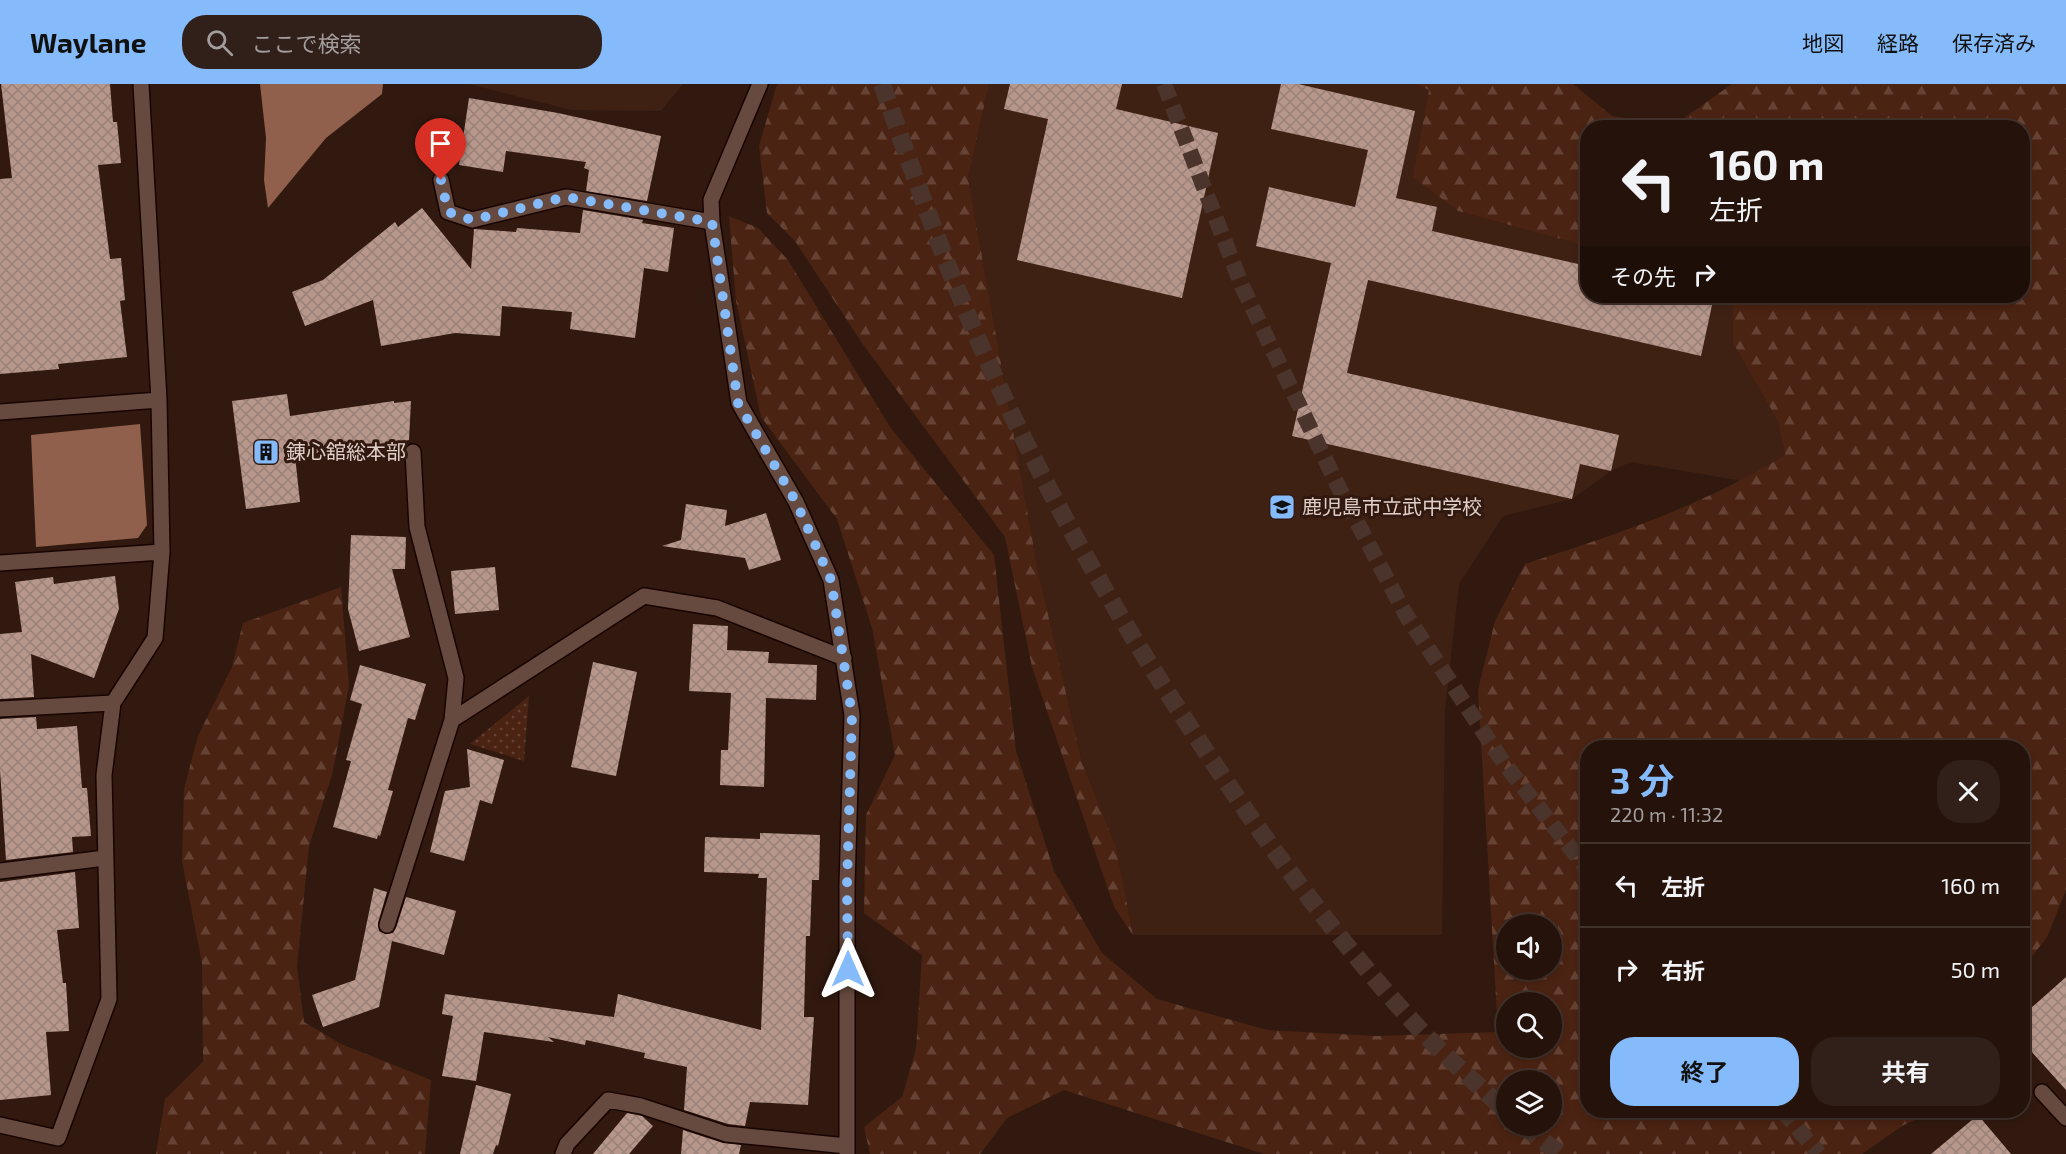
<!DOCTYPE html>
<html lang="ja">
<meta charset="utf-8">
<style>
:root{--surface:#25130b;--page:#312019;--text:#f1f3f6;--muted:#a39e9d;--line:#42322c;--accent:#85bbfb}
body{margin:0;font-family:"Exo 2","Noto Sans JP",sans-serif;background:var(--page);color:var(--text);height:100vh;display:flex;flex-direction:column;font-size:22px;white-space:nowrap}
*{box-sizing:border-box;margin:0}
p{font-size:20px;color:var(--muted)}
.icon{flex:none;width:33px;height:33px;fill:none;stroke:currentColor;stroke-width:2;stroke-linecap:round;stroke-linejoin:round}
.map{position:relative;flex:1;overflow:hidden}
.side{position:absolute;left:1580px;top:656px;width:450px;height:378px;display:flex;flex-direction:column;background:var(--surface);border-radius:24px;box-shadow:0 3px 9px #0003,0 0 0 2px var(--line)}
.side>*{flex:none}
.banner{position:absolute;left:1580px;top:36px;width:450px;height:183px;border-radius:24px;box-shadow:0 3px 9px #0003,0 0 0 2px var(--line);background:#25130b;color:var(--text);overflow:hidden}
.fabs{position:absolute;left:1496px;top:830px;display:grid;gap:12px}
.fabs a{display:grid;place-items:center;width:66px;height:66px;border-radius:50%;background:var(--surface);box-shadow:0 3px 9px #0003,0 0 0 2px var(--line);font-size:30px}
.pin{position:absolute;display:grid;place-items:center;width:51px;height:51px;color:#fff;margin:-62px -26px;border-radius:50% 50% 50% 0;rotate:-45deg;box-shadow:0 0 6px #0007}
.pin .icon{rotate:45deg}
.me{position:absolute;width:66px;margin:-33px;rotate:0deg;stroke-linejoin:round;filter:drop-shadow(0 0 4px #0008)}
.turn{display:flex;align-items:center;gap:21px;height:126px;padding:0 30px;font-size:27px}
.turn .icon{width:78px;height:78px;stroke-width:2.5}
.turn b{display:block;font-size:42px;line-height:51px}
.then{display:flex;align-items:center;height:57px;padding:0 30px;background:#0003;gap:12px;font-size:22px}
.round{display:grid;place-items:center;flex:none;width:63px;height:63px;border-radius:24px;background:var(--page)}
.overview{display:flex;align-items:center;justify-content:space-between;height:102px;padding:0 30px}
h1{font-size:36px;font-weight:700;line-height:45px;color:var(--accent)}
.cta{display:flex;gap:12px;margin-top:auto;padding:12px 30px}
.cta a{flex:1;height:69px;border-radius:24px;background:var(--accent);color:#111;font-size:24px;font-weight:700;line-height:69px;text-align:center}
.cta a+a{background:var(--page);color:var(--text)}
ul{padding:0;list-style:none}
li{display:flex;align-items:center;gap:18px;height:84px;padding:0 30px;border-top:2px solid var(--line)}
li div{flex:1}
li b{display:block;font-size:22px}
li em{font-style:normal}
header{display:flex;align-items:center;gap:36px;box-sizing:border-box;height:84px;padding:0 30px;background:var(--accent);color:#111}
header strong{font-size:28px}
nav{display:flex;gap:33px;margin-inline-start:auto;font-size:21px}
.search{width:420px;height:54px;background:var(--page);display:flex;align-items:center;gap:15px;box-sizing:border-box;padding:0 21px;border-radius:24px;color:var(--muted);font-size:22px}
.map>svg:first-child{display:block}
.built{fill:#3f2114}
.forest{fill:url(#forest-firs);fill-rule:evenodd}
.park{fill:url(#park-dots)}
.water{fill:#91604c}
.building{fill:url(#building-cross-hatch)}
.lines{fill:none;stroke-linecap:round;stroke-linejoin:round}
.trunk-tunnel{stroke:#4b342b;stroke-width:16;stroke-dasharray:16 8;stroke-linecap:butt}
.motorway-tunnel{stroke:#4b342b;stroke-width:18;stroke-dasharray:18 9;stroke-linecap:butt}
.minor-casing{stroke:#180400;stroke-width:18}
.minor{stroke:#664a3f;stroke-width:15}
.route{stroke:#85bbfb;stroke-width:10;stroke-dasharray:0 18}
.labels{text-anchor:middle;stroke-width:6;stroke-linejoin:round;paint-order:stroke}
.poi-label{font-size:20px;fill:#e0cfc8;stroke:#31190f;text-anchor:start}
</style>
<header>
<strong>Waylane</strong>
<div class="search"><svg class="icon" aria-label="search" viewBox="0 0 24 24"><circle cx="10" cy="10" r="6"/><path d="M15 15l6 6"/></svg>ここで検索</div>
<nav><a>地図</a><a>経路</a><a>保存済み</a></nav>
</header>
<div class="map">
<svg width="2066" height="1070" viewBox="0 0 2066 1070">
<defs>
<pattern id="forest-firs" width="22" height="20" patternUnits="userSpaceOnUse" patternTransform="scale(1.5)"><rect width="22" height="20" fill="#4b2312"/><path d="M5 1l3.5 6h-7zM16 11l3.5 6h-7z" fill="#654233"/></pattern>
<pattern id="park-dots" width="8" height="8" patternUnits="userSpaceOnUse" patternTransform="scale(1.5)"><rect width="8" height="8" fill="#4b2312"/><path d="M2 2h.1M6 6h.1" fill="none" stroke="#654233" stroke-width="1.8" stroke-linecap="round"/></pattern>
<pattern id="building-cross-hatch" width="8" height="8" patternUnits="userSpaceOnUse" patternTransform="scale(1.5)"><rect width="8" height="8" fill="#b7978b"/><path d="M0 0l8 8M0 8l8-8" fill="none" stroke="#9a8177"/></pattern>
</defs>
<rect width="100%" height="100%" fill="#31190f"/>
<path class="built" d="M 469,0 L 683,0 L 661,27 L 571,26 Z
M 989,0 L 1415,0 L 1429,6 L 1413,93 L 1458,127 L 1587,162 L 1587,212 L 1732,212 L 1733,259 L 1778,337 L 1785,371 L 1743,397 L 1631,378 L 1611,387 L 1572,415 L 1503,432 L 1459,500 L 1445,626 L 1442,851 L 1133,851 L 1116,763 L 1082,679 L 1037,482 L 968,94 Z"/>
<path class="forest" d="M 777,0 L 989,0 L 968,94 L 1037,482 L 1082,679 L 1116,763 L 1133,851 L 1114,823 L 1032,583 L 1005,453 L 862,259 L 795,157 L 767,129 L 759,62 Z
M 1415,0 L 1573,0 L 1612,32 L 1674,41 L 1732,0 L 2066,0 L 2066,806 L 2047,853 L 2022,885 L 2022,663 L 1587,663 L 1587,1026 L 1935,1026 L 1902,1042 L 1862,1070 L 1264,1070 L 1064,1006 L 1007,1034 L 980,1070 L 870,1070 L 864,1043 L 902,1013 L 916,965 L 922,871 L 864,829 L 866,731 L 895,671 L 872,544 L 837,435 L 761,333 L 736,217 L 729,132 L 758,144 L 788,176 L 890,343 L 994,471 L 1016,667 L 1054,787 L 1102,869 L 1157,915 L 1267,946 L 1376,952 L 1498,948 L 1478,606 L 1495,537 L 1525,480 C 1615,451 1705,421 1785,371 L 1778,337 L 1733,259 L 1732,212 L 2022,212 L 2022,44 L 1587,44 L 1587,162 L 1458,127 L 1413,93 L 1429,6 ZM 1506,840 L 1551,840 L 1551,885 L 1506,885 ZM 1506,918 L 1551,918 L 1551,963 L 1506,963 ZM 1506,996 L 1551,996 L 1551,1041 L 1506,1041 Z
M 341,503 L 349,602 L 332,691 L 309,762 L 297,882 L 304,938 L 341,960 L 431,996 L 425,1070 L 156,1070 L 165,1015 L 203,978 L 202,879 L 182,777 L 184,705 L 198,652 L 232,583 L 243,539 Z"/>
<path class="park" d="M 529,612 L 524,677 L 470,660 Z"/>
<path class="water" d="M 260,0 L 383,0 L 382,10 L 326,54 L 268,124 L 264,96 L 266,54 Z
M 140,340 L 147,441 L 138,454 L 36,463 L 31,351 Z"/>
<path class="building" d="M 1,0 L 110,0 L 113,38 L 117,38 L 121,79 L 98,81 L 110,175 L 121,174 L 125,216 L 120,217 L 127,273 L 58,280 L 59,285 L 0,290 L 0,95 L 12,94 Z
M 1010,0 L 1122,0 L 1116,25 L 1218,49 L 1182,214 L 1017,176 L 1048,35 L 1004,25 Z
M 1281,0 L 1298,0 L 1415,27 L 1396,114 L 1437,123 L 1432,147 L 1587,182 L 1587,212 L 1714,212 L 1701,272 L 1368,196 L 1347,289 L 1619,351 L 1611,387 L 1580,380 L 1572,415 L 1292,352 L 1331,179 L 1256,162 L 1269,103 L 1355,123 L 1368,66 L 1271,45 Z
M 469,14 L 558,29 L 661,52 L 647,117 L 586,107 L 589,86 L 584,84 L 586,78 L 506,67 L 503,88 L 459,81 Z
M 422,124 L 471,185 L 474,145 L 516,148 L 517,144 L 580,149 L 583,126 L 643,136 L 642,139 L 674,144 L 668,188 L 644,184 L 635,254 L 570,245 L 572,228 L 502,222 L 500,252 L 455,249 L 381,262 L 373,216 L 305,242 L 292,208 L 323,196 L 395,138 L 398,143 Z
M 287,310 L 290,332 L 394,317 L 394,319 L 411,317 L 409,356 L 295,372 L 300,418 L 246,425 L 232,317 Z
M 686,420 L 727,426 L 725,442 L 766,429 L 781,476 L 749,486 L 745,474 L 662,462 L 681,456 Z
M 351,451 L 406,453 L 405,485 L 392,485 L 410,553 L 359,567 L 348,525 Z
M 495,483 L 499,526 L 455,530 L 451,487 Z
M 115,492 L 119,525 L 94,594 L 31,570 L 34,613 L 0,615 L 0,550 L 22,548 L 15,498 L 53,493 L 54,500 Z
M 693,540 L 728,542 L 727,566 L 769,568 L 768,579 L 817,581 L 816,616 L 766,614 L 764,703 L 720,701 L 721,666 L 728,666 L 731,609 L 689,607 Z
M 593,578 L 637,588 L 616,692 L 571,683 Z
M 360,581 L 426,600 L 415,636 L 408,634 L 388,706 L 393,707 L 380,752 L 378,751 L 377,755 L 333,743 L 351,677 L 346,676 L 362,620 L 350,616 Z
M 36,633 L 37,645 L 77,642 L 82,704 L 87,704 L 91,752 L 72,753 L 73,768 L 6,776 L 0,686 L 0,635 Z
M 467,665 L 504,676 L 492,720 L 480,716 L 464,777 L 430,768 L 445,707 L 470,703 Z
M 760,749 L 820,751 L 819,796 L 812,796 L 810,852 L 806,852 L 804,933 L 814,933 L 808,1021 L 750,1018 L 745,1042 L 728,1040 L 684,1026 L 687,983 L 644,974 L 645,969 L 586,956 L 585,961 L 548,953 L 554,958 L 484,948 L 476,997 L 442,992 L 453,932 L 442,930 L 445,910 L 614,933 L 618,910 L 761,946 L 767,794 L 758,794 L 759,790 L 704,788 L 705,753 L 760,755 Z
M 75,788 L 79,844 L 57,846 L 63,899 L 66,899 L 69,947 L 46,948 L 51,1011 L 0,1016 L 0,798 Z
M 374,804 L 387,808 L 378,839 L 379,847 L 385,850 L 393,849 L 396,844 L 406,813 L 456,827 L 444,871 L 392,857 L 379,923 L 323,943 L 312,911 L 355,896 Z
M 2066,893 L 2066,1006 L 2022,957 L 2022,932 Z
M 476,1001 L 511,1010 L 498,1062 L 496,1061 L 493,1070 L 460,1070 Z
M 627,1029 L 642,1032 L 653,1042 L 629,1070 L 593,1070 Z
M 1978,1031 L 2011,1070 L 1931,1070 Z
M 683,1046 L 723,1059 L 741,1061 L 739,1070 L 681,1070 Z"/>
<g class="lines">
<path class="trunk-tunnel" d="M 1164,0 L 1242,202 L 1340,406 L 1406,531 L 1504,679 L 1587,785
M 1782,1026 L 1819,1070"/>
<path class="motorway-tunnel" d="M 882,0 C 917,100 952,200 996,296 C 1053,422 1123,542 1199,657 C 1264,756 1333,851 1413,938 C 1442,970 1475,998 1506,1027
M 1523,1041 L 1560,1070"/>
<defs>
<path id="minor" d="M 760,0 L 711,116 L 712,138 L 739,319 L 796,418 L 831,496 L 852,631 L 847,801 L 847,1070
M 441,96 L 448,128 L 472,136 L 566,113 L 712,138
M 0,328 L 159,316
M 413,368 L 417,443 L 456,594 L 452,636
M 0,479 L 162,468
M 0,625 L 113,619
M 0,787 L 105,774
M 387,841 L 452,636 L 644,512 L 717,524 L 844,574
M 2042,1008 L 2066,1034
M 0,1041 L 58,1054 L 109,915 L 104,691 L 113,619 L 155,554 L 162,468 L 159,316 L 141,0
M 563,1070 L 567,1060 L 608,1016 L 641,1022 L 726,1050 L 847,1062"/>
</defs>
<use href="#minor" class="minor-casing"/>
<use href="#minor" class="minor"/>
</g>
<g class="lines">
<path class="route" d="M 441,96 L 448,128 L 472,136 L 566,113 L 712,138 L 738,319 L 796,418 L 831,496 L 852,631 L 847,801 L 848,885"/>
</g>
<defs>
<symbol id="building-square" viewBox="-11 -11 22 22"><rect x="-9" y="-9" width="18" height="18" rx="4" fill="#85bbfb" stroke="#31190f"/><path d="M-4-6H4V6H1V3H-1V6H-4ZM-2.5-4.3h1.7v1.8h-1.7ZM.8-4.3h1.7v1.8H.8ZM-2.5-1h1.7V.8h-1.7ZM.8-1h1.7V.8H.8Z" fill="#111"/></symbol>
<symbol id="school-square" viewBox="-11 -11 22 22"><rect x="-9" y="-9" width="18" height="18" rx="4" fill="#85bbfb" stroke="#31190f"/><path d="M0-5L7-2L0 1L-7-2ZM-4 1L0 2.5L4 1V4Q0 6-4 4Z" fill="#111"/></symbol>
</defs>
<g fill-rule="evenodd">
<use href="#building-square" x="251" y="353" width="30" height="30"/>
<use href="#school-square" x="1267" y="408" width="30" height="30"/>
</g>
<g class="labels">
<g class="poi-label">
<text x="286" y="375">錬心舘総本部</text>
<text x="1302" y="430">鹿児島市立武中学校</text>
</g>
</g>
</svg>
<div class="fabs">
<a><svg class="icon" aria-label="sound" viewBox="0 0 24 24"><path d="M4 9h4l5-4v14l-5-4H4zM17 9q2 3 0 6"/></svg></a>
<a><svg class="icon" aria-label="search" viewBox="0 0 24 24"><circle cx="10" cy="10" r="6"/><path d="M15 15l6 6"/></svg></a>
<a><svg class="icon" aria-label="layers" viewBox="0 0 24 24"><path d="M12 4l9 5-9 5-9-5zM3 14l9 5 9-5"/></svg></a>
</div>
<div class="pin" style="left:441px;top:96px;background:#d93025"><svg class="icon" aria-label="arrive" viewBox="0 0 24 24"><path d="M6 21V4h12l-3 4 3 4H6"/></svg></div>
<svg class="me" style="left:848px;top:885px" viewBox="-20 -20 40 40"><path d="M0-17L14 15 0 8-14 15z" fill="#85bbfb" stroke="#fff" stroke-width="4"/></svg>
<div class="banner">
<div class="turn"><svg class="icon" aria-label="left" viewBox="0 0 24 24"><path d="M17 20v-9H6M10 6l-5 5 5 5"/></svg><div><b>160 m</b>左折</div></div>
<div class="then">その先<svg class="icon" aria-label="right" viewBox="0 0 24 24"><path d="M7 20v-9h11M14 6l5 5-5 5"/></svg></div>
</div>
<section class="side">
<div class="overview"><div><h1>3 分</h1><p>220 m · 11:32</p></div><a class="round"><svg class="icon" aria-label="close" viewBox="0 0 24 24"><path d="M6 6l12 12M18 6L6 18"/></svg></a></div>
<ul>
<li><svg class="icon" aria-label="left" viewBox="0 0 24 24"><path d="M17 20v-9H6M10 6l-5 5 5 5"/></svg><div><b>左折</b></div><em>160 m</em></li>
<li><svg class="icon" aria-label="right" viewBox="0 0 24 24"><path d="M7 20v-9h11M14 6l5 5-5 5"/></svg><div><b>右折</b></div><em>50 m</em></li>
</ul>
<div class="cta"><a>終了</a><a>共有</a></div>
</section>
</div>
